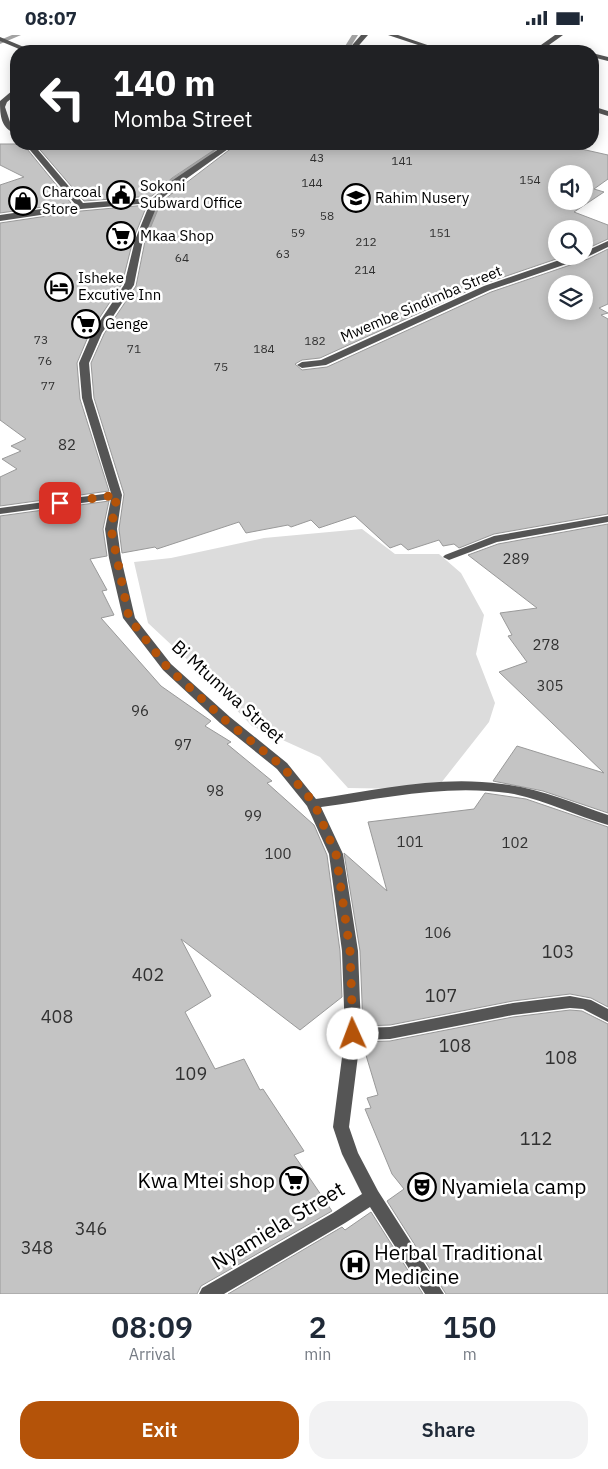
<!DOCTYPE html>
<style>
:root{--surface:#fff;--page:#f2f2f3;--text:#1f2937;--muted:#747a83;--accent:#b45309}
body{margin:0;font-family:"IBM Plex Sans",sans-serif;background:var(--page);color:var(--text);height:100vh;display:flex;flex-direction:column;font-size:19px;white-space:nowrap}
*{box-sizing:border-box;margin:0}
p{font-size:16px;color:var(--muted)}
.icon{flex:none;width:28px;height:28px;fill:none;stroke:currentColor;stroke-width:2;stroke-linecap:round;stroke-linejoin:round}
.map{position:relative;height:1259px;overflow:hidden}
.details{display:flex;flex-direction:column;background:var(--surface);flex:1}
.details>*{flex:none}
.guide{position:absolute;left:10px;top:10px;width:589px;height:105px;border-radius:20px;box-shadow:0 2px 12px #0003;background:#202124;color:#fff;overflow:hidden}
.buttons{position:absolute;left:548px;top:130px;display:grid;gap:10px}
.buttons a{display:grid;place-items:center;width:45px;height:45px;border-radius:50%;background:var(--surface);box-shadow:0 2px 12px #0003;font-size:25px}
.pin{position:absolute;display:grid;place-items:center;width:42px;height:42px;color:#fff;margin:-21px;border-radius:10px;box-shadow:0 2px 8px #0006}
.me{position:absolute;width:55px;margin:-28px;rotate:358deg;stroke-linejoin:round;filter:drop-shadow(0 0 4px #0008)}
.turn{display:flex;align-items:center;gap:18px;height:105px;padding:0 20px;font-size:22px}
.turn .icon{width:65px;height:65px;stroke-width:2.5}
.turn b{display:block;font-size:35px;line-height:42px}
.eta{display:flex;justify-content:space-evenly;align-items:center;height:85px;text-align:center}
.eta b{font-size:30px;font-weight:600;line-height:35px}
.button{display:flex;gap:10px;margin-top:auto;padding:10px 20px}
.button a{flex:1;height:58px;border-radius:20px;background:var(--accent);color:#fff;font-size:20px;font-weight:600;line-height:58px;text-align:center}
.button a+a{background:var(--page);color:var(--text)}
.status{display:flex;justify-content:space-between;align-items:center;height:35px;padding:0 25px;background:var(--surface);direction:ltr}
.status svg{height:14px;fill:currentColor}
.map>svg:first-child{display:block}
.green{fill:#dcdcdc}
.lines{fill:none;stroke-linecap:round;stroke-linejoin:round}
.stream{fill:#a3a3a3;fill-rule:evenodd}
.building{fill:#c4c4c4;stroke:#999;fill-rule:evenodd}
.minor{fill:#555;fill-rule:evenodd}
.route{stroke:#b45309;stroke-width:9;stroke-dasharray:0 16.2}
.labels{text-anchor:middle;stroke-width:5;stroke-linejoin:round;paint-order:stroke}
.far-number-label{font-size:12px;fill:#313131}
.far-poi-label{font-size:15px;fill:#000;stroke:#fff;text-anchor:start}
.far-street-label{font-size:15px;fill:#000;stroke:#fff}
.number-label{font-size:15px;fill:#313131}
.street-label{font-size:18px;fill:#000;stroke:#fff}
.near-number-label{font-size:18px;fill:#313131}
.near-poi-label{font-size:21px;fill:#000;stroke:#fff;text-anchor:start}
.near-street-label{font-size:21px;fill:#000;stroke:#fff}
</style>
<div class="status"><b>08:07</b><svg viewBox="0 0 49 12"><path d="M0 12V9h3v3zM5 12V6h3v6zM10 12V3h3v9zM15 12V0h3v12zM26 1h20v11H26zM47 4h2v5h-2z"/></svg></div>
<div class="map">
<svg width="608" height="1259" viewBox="0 0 608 1259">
<rect width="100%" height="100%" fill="#fff"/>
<path class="green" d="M 362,494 L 395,519 L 439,519 L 461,538 L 484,580 L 476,619 L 495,668 L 489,687 L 441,748 L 408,754 L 348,753 L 320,722 L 252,691 L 194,631 L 148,588 L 134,527 L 171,523 L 264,503 Z"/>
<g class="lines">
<path class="stream" d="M 12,0 L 21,0 L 0,9 L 0,5 Z
M 352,0 L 358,0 L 348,16 L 342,16 Z
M 215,109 L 223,109 L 186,142 L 170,152 L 186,161 L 157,182 L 155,197 L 150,203 L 165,206 L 165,210 L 141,207 L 140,205 L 147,197 L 150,179 L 176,161 L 161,154 L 161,150 L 180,138 Z"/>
</g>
<path class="building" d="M 0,109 L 23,109 L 71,168 L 0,178 L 0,150 L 24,142 L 0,130 Z
M 35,109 L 223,109 L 172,143 L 152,161 L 84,166 Z
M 237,109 L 559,109 L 608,120 L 608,144 L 594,154 L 604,157 L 574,177 L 608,190 L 608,204 L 584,215 L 584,194 L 556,194 L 556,221 L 565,221 L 483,249 L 320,323 L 302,325 L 295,329 L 302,335 L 327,332 L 491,257 L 588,224 L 608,214 L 608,269 L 599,273 L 608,278 L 601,280 L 608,284 L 608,479 L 494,499 L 459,513 L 454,509 L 443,511 L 439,505 L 408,515 L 401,509 L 390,513 L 355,481 L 319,493 L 311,485 L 291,492 L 288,490 L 246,498 L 239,487 L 157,514 L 155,512 L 122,518 L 119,494 L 124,459 L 94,363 L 91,328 L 104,299 L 136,251 L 145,206 L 161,167 ZM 556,139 L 584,139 L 584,166 L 556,166 ZM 556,249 L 584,249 L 584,276 L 556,276 Z
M 147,170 L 133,205 L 122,249 L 90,297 L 77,328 L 80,364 L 109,456 L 0,471 L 0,442 L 17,434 L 2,424 L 21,416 L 11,411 L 26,404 L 0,385 L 0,188 L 81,176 Z
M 109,466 L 103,494 L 107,521 L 90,524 L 107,555 L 102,556 L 114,580 L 101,583 L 161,651 L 211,686 L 205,691 L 231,707 L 227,709 L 272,746 L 267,748 L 314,790 L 327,820 L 340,916 L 342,962 L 300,995 L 181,904 L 211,961 L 185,977 L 215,1034 L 244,1024 L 260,1055 L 263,1054 L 304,1116 L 294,1120 L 332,1176 L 201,1251 L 197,1259 L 0,1259 L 0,481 Z
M 608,489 L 608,778 L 543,756 L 493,746 L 517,711 L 604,738 L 499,637 L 527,627 L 508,601 L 512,600 L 500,578 L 537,573 L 468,520 L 498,509 Z
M 485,758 L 526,764 L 608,792 L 608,972 L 591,963 L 570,959 L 513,966 L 390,990 L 363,991 L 360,916 L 344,818 L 387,856 L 368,787 L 474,774 Z
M 570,975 L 582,976 L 608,989 L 608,1259 L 446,1259 L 387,1166 L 404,1154 L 392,1139 L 365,1074 L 371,1073 L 367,1063 L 378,1060 L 362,1007 L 390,1006 L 513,982 Z
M 371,1177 L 423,1259 L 228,1259 L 342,1192 L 345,1195 Z"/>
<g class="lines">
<path class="minor" d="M 361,0 L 368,0 L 354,16 L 347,16 Z
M 388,0 L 398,0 L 445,16 L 436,16 Z
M 555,0 L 563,0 L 549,10 L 572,14 L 575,16 L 561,16 L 541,12 L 541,10 Z
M 0,2 L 31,15 L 32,16 L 24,16 L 0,6 Z
M 592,18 L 608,22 L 608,26 L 592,22 Z
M 13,55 L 16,55 L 16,60 L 7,67 L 5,72 L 10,87 L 16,93 L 16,99 C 1,93 0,81 0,66 Z
M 592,71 L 608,76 L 608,81 L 592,76 Z
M 25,109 L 33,109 L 83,168 L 153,163 L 173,145 L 226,109 L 235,109 L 179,149 L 159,166 L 143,205 L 134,250 L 102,298 L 89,328 L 92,363 L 122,460 L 117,494 L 121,523 L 135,583 L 171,629 L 230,682 L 287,728 L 316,764 C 377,755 440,740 502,749 C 539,753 573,768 608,780 L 608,790 C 576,781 547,766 514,759 C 450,748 385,763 321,772 L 343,819 L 358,916 L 361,993 L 390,992 L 513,968 L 570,961 L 591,965 L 608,974 L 608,987 L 583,974 L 570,973 L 513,980 L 390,1004 L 360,1005 L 349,1092 L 358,1118 L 378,1156 L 444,1259 L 425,1259 L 370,1172 L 345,1188 L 224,1259 L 199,1259 L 202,1253 L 333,1178 L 362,1159 L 342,1119 L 333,1092 L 345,999 L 342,916 L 329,819 L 307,771 L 277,734 L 220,688 L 163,635 L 123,583 L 109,523 L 105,494 L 111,464 L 0,479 L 0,473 L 111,458 L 82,363 L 79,328 L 92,298 L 124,250 L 135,205 L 150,168 L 81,174 L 0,186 L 0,180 L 75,169 Z
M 608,206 L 608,212 L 587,222 L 490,255 L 326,330 L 302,333 L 297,330 L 302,327 L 321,325 L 484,251 L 571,221 L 584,221 L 584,217 Z
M 608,481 L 608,487 L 497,507 L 449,525 L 443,522 L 445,520 L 494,501 Z"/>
</g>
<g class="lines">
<path class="route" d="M 60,468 L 117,460 L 111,494 L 129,583 L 167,632 L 225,685 L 282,731 L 314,768 L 336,819 L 350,916 L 353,999"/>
</g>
<defs>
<symbol id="civic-ring" viewBox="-11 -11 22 22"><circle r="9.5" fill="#fff" stroke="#000" stroke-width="1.5"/><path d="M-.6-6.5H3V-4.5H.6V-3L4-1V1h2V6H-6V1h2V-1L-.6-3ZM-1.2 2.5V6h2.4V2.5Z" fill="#000"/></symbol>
<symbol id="school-ring" viewBox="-11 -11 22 22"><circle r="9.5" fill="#fff" stroke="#000" stroke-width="1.5"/><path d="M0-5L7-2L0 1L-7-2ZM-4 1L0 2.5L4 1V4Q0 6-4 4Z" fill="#000"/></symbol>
<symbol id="shop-ring" viewBox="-11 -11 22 22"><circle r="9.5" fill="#fff" stroke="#000" stroke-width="1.5"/><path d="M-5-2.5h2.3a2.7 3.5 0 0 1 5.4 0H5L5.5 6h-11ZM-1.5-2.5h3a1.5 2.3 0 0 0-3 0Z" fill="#000"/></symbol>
<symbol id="supermarket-ring" viewBox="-11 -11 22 22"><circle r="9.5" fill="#fff" stroke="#000" stroke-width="1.5"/><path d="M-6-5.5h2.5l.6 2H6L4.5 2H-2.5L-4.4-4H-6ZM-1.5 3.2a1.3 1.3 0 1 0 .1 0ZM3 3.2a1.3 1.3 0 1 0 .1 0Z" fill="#000"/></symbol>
<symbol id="hotel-ring" viewBox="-11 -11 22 22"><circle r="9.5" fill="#fff" stroke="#000" stroke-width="1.5"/><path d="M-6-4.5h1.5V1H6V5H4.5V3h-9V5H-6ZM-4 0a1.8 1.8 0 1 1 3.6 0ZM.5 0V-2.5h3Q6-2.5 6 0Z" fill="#000"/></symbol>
<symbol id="theatre-ring" viewBox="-11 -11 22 22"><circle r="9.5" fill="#fff" stroke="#000" stroke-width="1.5"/><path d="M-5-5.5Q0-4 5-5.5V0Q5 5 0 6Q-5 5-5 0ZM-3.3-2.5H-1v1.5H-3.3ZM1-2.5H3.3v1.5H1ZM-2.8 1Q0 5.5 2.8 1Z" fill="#000"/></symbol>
<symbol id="hospital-ring" viewBox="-11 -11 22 22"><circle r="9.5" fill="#fff" stroke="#000" stroke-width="1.5"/><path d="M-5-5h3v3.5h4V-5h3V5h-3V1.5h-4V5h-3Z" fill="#000"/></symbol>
</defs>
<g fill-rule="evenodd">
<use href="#civic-ring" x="105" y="144" width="32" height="32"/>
<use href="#school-ring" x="340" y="147" width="32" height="32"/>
<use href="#shop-ring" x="7" y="150" width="32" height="32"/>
<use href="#supermarket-ring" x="105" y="185" width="32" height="32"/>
<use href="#hotel-ring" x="43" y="236" width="32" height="32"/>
<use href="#supermarket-ring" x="70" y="273" width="32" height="32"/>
<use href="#supermarket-ring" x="278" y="1130" width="32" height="32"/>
<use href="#theatre-ring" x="406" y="1136" width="32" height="32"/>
<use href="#hospital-ring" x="339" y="1214" width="32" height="32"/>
</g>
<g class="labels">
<g class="far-number-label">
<text x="317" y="127">43</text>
<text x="402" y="130">141</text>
<text x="530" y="149">154</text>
<text x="312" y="152">144</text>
<text x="327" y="185">58</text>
<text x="298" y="202">59</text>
<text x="440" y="202">151</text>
<text x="366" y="211">212</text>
<text x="283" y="223">63</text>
<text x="182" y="227">64</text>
<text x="365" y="239">214</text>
<text x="41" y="309">73</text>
<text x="315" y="310">182</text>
<text x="134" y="318">71</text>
<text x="264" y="318">184</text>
<text x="45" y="330">76</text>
<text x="221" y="336">75</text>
<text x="48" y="355">77</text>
</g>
<g class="far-poi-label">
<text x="140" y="156">Sokoni<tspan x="140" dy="17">Subward Office</tspan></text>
<text x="42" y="162">Charcoal<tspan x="42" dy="17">Store</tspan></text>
<text x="375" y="168">Rahim Nusery</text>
<text x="140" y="206">Mkaa Shop</text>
<text x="78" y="248">Isheke<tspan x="78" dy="17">Excutive Inn</tspan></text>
<text x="105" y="294">Genge</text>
</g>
<g class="far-street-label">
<text transform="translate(421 269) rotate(-23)" y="5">Mwembe Sindimba Street</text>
</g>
<g class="number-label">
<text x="67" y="415">82</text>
<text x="516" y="529">289</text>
<text x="546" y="615">278</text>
<text x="550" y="656">305</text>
<text x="140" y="681">96</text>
<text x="183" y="715">97</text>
<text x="215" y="761">98</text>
<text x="253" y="786">99</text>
<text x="410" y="812">101</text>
<text x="515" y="813">102</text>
<text x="278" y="824">100</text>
<text x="438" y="903">106</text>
</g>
<g class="street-label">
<text transform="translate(228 657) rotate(42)" y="6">Bi Mtumwa Street</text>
</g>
<g class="near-number-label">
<text x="558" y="923">103</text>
<text x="148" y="946">402</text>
<text x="441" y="967">107</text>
<text x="57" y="988">408</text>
<text x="455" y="1017">108</text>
<text x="561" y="1029">108</text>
<text x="191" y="1045">109</text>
<text x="536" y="1110">112</text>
<text x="91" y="1200">346</text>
<text x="37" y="1219">348</text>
</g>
<g class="near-poi-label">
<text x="275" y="1153" text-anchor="end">Kwa Mtei shop</text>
<text x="441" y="1159">Nyamiela camp</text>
<text x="374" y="1225">Herbal Traditional<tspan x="374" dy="24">Medicine</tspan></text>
</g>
<g class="near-street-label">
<text transform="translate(278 1191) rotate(-31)" y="7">Nyamiela Street</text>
</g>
</g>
</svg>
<div class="buttons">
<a><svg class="icon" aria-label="sound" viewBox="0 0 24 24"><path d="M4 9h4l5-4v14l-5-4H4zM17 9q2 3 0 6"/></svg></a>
<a><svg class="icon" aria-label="search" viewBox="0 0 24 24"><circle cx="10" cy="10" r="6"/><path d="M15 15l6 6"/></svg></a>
<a><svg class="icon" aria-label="layers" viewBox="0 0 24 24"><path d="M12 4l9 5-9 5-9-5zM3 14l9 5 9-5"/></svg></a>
</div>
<div class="pin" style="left:60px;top:468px;background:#d93025"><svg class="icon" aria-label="arrive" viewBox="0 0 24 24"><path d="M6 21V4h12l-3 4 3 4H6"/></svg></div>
<svg class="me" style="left:353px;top:999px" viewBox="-20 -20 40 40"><circle r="19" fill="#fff"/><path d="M0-13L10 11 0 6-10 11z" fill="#b45309"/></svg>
<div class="guide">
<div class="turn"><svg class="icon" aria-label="left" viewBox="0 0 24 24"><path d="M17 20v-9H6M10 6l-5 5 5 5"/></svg><div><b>140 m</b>Momba Street</div></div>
</div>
</div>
<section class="details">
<div class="eta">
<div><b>08:09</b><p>Arrival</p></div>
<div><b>2</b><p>min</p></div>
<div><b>150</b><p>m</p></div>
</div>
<div class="button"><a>Exit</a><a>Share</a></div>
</section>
